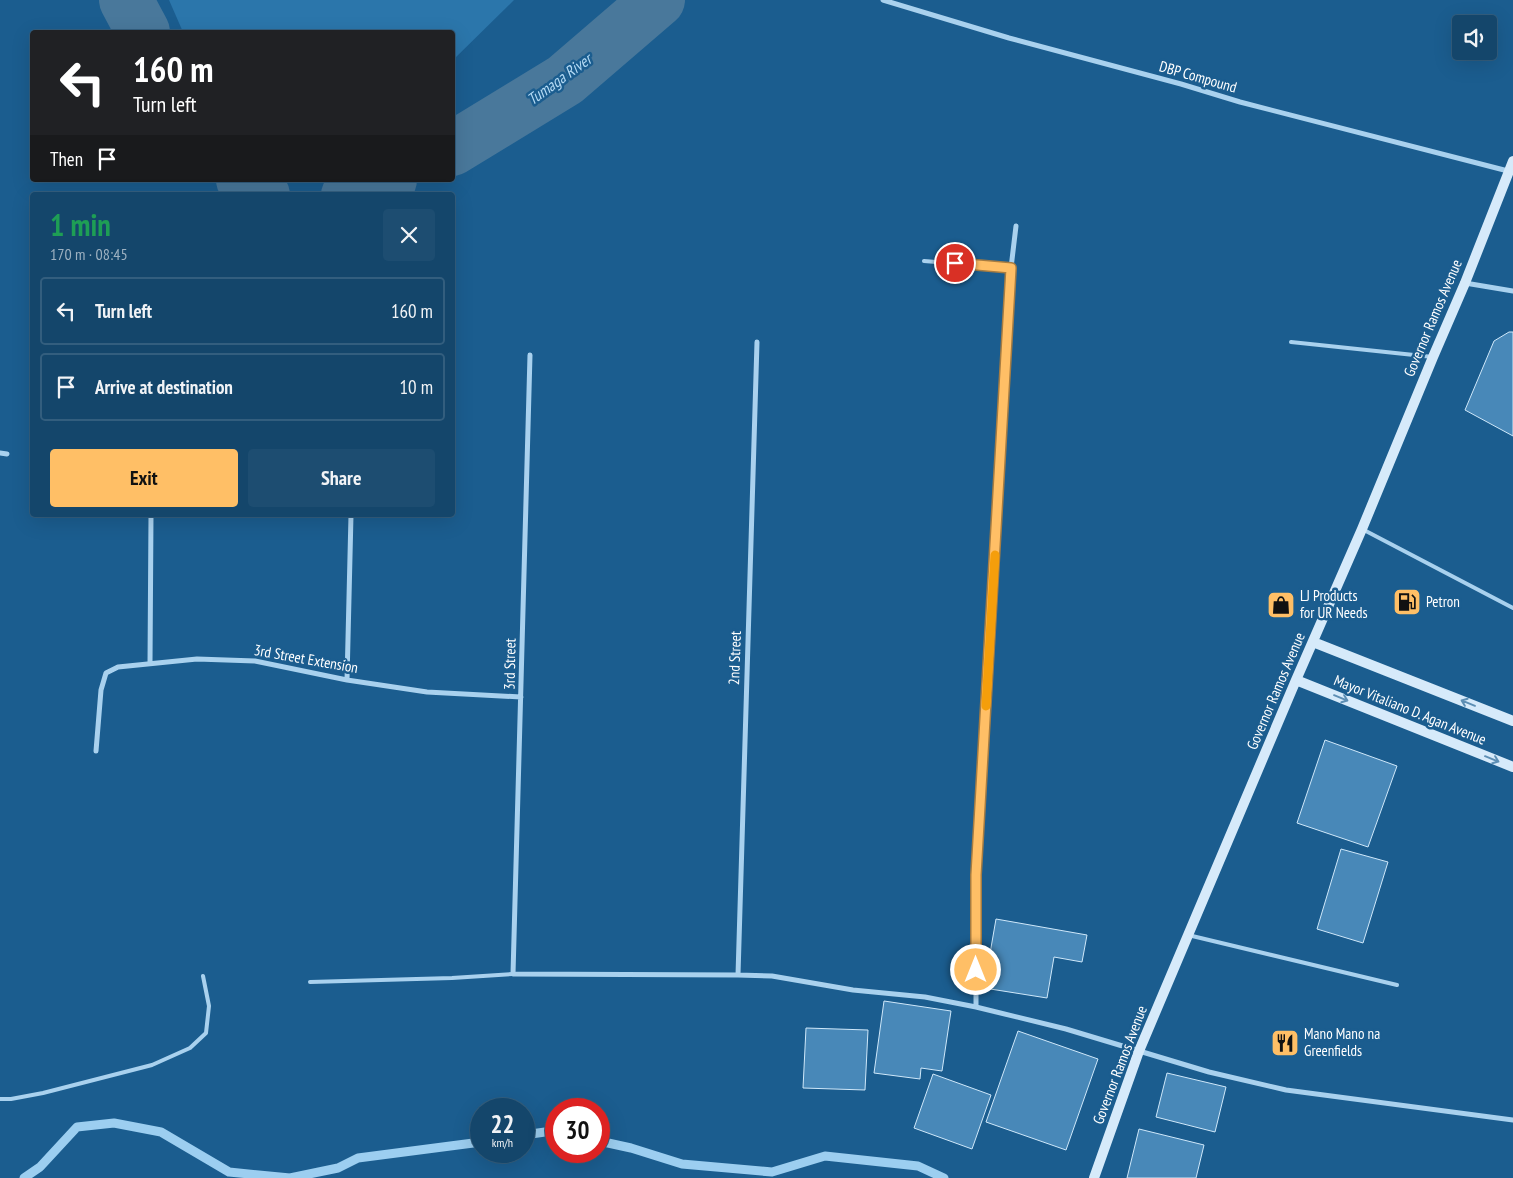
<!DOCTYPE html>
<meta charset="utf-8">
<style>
:root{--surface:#14466b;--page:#1d4d71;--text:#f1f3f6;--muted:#9db1c1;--line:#335e7e;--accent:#ffbf66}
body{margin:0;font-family:"PT Sans Narrow",sans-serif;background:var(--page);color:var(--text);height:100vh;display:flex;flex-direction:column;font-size:19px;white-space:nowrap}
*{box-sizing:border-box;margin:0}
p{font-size:16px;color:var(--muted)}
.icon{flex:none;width:28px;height:28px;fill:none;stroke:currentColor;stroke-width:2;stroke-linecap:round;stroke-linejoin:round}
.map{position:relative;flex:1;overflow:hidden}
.drawer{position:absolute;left:30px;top:192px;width:425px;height:325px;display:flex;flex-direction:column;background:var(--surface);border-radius:5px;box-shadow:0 5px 20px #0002,0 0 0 1px var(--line)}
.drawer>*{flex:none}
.guide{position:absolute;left:30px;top:30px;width:425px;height:152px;border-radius:5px;box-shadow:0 5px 20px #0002,0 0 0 1px var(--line);background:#202124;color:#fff;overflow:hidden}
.controls{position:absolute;left:1452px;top:15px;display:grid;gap:10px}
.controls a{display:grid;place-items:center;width:45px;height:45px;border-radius:5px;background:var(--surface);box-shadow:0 5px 20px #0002,0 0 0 1px var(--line);font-size:25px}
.speed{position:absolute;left:470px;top:1098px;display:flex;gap:10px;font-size:25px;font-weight:700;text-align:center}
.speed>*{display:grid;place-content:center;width:65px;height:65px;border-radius:50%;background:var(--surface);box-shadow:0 5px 20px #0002,0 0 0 1px var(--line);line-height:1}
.speed small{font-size:12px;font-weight:400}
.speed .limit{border:8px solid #d22;background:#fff;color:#111}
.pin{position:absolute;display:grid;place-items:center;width:42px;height:42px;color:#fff;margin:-21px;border:2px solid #fff;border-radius:50%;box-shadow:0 1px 5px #0007}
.me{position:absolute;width:55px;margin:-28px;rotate:0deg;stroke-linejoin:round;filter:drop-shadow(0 0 4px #0008)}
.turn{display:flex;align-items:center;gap:18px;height:105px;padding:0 20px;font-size:22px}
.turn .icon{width:65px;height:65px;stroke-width:2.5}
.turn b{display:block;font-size:35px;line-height:42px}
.then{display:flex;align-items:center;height:48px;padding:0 20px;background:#0003;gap:10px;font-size:19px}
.round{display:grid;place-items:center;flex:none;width:52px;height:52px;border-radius:5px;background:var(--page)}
.overview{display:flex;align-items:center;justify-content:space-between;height:85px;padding:0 20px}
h1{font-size:30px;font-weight:800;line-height:38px;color:#1e9e55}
.primary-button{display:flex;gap:10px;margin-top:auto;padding:10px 20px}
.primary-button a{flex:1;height:58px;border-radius:5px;background:var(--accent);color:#111;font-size:20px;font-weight:800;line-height:58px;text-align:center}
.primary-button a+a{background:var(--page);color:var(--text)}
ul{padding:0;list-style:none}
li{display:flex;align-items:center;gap:15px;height:68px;margin:0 10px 8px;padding:0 10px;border:2px solid var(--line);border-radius:5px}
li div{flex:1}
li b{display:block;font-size:19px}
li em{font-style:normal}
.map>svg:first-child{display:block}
.green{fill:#2b76ab}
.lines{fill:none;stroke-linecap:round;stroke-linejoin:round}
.stream{stroke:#9ccef0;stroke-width:9}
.river{stroke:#49789b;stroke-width:54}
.building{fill:#4888b8;stroke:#cfe8fa}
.lane{stroke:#a9d1ee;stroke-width:4}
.street{stroke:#a9d1ee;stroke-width:5}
.secondary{stroke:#d6eafa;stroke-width:10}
.oneway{stroke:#5c8eb4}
.route-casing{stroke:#a67c42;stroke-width:12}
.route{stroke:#ffbf66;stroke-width:9}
.slow{stroke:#f59e0b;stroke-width:9}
.labels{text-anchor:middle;stroke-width:5;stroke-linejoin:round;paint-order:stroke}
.street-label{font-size:15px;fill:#fff;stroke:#1b5d8f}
.poi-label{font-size:15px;fill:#fff;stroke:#1b5d8f;text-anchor:start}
.water-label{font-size:16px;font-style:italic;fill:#b5dbf5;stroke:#1b5d8f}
</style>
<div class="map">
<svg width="1513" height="1178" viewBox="0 0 1513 1178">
<rect width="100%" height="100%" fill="#1b5d8f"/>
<path class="green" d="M 169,0 L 514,0 L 453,60 L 452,32 L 183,32 Z"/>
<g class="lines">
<path class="stream" d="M 524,1135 L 552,1131 L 556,1132
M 599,1141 L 631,1148 L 682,1164 L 772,1172 L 825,1156 L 918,1166 L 944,1178
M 24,1178 L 40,1167 L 77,1127 L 114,1123 L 161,1132 L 229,1172 L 290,1178 L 338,1168 L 358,1158 L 481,1142"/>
<path class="river" d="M 126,0 L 143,32
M 452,149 L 565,80 L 658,0
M 243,180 L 263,195
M 348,195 L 359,193 L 390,180"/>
</g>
<path class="building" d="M 1509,332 L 1513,332 L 1513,436 L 1465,410 L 1494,341 Z
M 1325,740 L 1397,766 L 1368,847 L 1297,823 Z
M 1341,849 L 1388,862 L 1363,943 L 1317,929 Z
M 996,919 L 1087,935 L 1082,962 L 1054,957 L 1047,998 L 984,988 Z
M 884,1001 L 951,1011 L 942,1071 L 921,1068 L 920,1079 L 874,1073 Z
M 806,1028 L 868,1030 L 865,1090 L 803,1088 Z
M 1018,1031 L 1098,1059 L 1066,1150 L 986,1122 Z
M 1167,1073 L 1226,1087 L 1215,1132 L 1156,1117 Z
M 933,1074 L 991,1095 L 972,1149 L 914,1128 Z
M 1139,1129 L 1204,1145 L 1196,1178 L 1127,1178 Z"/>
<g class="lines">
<path class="lane" d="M 924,261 L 1011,268
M 1291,342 L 1433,357
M 1362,529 L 1513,608
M 1188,935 L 1397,985
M 310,982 L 452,978 L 513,974
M 0,1099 L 11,1099 L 43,1093 L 152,1065 L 190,1048 L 206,1033 L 209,1006 L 203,976"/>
<path class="street" d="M 883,0 L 1009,38 L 1181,84 L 1240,102 L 1508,171
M 1465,283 L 1513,291
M 530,355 L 513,974 L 738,975 L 772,976 L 853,990 L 925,997 L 976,1007 L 1066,1029 L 1209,1072 L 1286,1090 L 1513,1120
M 0,453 L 7,454
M 150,663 L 151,515
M 347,680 L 351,515
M 96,751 L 101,690 L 106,673 L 118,667 L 197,659 L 255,661 L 347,680 L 427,692 L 521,697
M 738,975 L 757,342
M 976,1007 L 976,875 L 1011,268 L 1016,226"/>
<path class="secondary" d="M 1313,642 L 1513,721
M 1296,680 L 1513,767
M 1094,1178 L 1139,1051 L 1296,680 L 1362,529 L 1433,357 L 1465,283 L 1513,161"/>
</g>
<defs><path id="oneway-shaft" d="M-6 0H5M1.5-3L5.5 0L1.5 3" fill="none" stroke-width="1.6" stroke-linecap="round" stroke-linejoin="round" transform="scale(1.25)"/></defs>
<g class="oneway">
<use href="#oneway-shaft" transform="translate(1341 698) rotate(22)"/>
<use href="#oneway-shaft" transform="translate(1468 703) rotate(-158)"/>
<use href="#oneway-shaft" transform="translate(1492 759) rotate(22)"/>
</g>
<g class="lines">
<defs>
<path id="route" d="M 955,263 L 1011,268 L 976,875 L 976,970"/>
</defs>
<use href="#route" class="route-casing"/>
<use href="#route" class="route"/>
<path class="slow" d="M 986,706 L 995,555"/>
</g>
<defs>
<symbol id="fuel-square" viewBox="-11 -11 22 22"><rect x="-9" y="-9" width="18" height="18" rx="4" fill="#ffbf66" stroke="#1b5d8f"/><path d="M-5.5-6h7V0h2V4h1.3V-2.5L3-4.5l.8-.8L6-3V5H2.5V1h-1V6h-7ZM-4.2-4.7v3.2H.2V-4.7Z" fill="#111"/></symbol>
<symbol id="shop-square" viewBox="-11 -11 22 22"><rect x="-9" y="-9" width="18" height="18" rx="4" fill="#ffbf66" stroke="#1b5d8f"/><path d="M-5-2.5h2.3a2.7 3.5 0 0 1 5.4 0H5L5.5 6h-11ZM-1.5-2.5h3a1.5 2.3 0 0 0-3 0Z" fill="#111"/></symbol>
<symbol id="restaurant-square" viewBox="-11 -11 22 22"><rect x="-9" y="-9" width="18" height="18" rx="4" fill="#ffbf66" stroke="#1b5d8f"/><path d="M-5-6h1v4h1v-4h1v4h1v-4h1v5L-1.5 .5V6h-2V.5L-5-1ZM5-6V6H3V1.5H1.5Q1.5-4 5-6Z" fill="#111"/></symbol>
</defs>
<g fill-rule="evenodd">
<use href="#fuel-square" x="1391" y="586" width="32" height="32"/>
<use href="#shop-square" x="1265" y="589" width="32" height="32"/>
<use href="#restaurant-square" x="1269" y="1027" width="32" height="32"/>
</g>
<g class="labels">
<g class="street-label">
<text transform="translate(1198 77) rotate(16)" y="5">DBP Compound</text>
<text transform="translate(1433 318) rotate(-67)" y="5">Governor Ramos Avenue</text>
<text transform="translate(735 658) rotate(-88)" y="5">2nd Street</text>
<text transform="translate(306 659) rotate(10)" y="5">3rd Street Extension</text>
<text transform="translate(510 664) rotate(-89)" y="5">3rd Street</text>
<text transform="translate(1276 691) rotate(-67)" y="5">Governor Ramos Avenue</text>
<text transform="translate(1410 710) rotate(22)" y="5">Mayor Vitaliano D. Agan Avenue</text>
<text transform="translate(1120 1065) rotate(-69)" y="5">Governor Ramos Avenue</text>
</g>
<g class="poi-label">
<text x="1300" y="601">LJ Products<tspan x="1300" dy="17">for UR Needs</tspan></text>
<text x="1426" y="607">Petron</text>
<text x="1304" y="1039">Mano Mano na<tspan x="1304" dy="17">Greenfields</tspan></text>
</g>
<g class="water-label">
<text transform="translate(559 79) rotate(-36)" y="6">Tumaga River</text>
</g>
</g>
</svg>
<div class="controls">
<a><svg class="icon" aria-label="sound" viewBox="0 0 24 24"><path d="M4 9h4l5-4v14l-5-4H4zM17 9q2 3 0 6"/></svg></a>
</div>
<div class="speed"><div>22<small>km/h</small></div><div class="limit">30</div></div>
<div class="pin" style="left:955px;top:263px;background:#d93025"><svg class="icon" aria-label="arrive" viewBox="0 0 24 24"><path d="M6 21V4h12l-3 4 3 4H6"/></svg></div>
<svg class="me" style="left:976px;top:970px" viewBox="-20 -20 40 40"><circle r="17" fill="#ffbf66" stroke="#fff" stroke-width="3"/><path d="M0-11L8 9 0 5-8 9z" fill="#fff"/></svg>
<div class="guide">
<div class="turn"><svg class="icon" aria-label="left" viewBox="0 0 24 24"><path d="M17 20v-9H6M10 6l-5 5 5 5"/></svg><div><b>160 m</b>Turn left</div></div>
<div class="then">Then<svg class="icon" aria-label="arrive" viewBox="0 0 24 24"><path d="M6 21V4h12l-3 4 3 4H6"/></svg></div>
</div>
<section class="drawer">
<div class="overview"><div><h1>1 min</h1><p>170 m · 08:45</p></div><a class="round"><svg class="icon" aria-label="close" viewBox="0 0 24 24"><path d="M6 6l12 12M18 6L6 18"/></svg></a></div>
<ul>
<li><svg class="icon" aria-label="left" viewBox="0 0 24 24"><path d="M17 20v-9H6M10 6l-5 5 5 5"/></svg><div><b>Turn left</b></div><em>160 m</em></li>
<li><svg class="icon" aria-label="arrive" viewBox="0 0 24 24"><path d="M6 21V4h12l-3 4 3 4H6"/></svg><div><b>Arrive at destination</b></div><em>10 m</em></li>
</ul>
<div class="primary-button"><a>Exit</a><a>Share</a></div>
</section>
</div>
